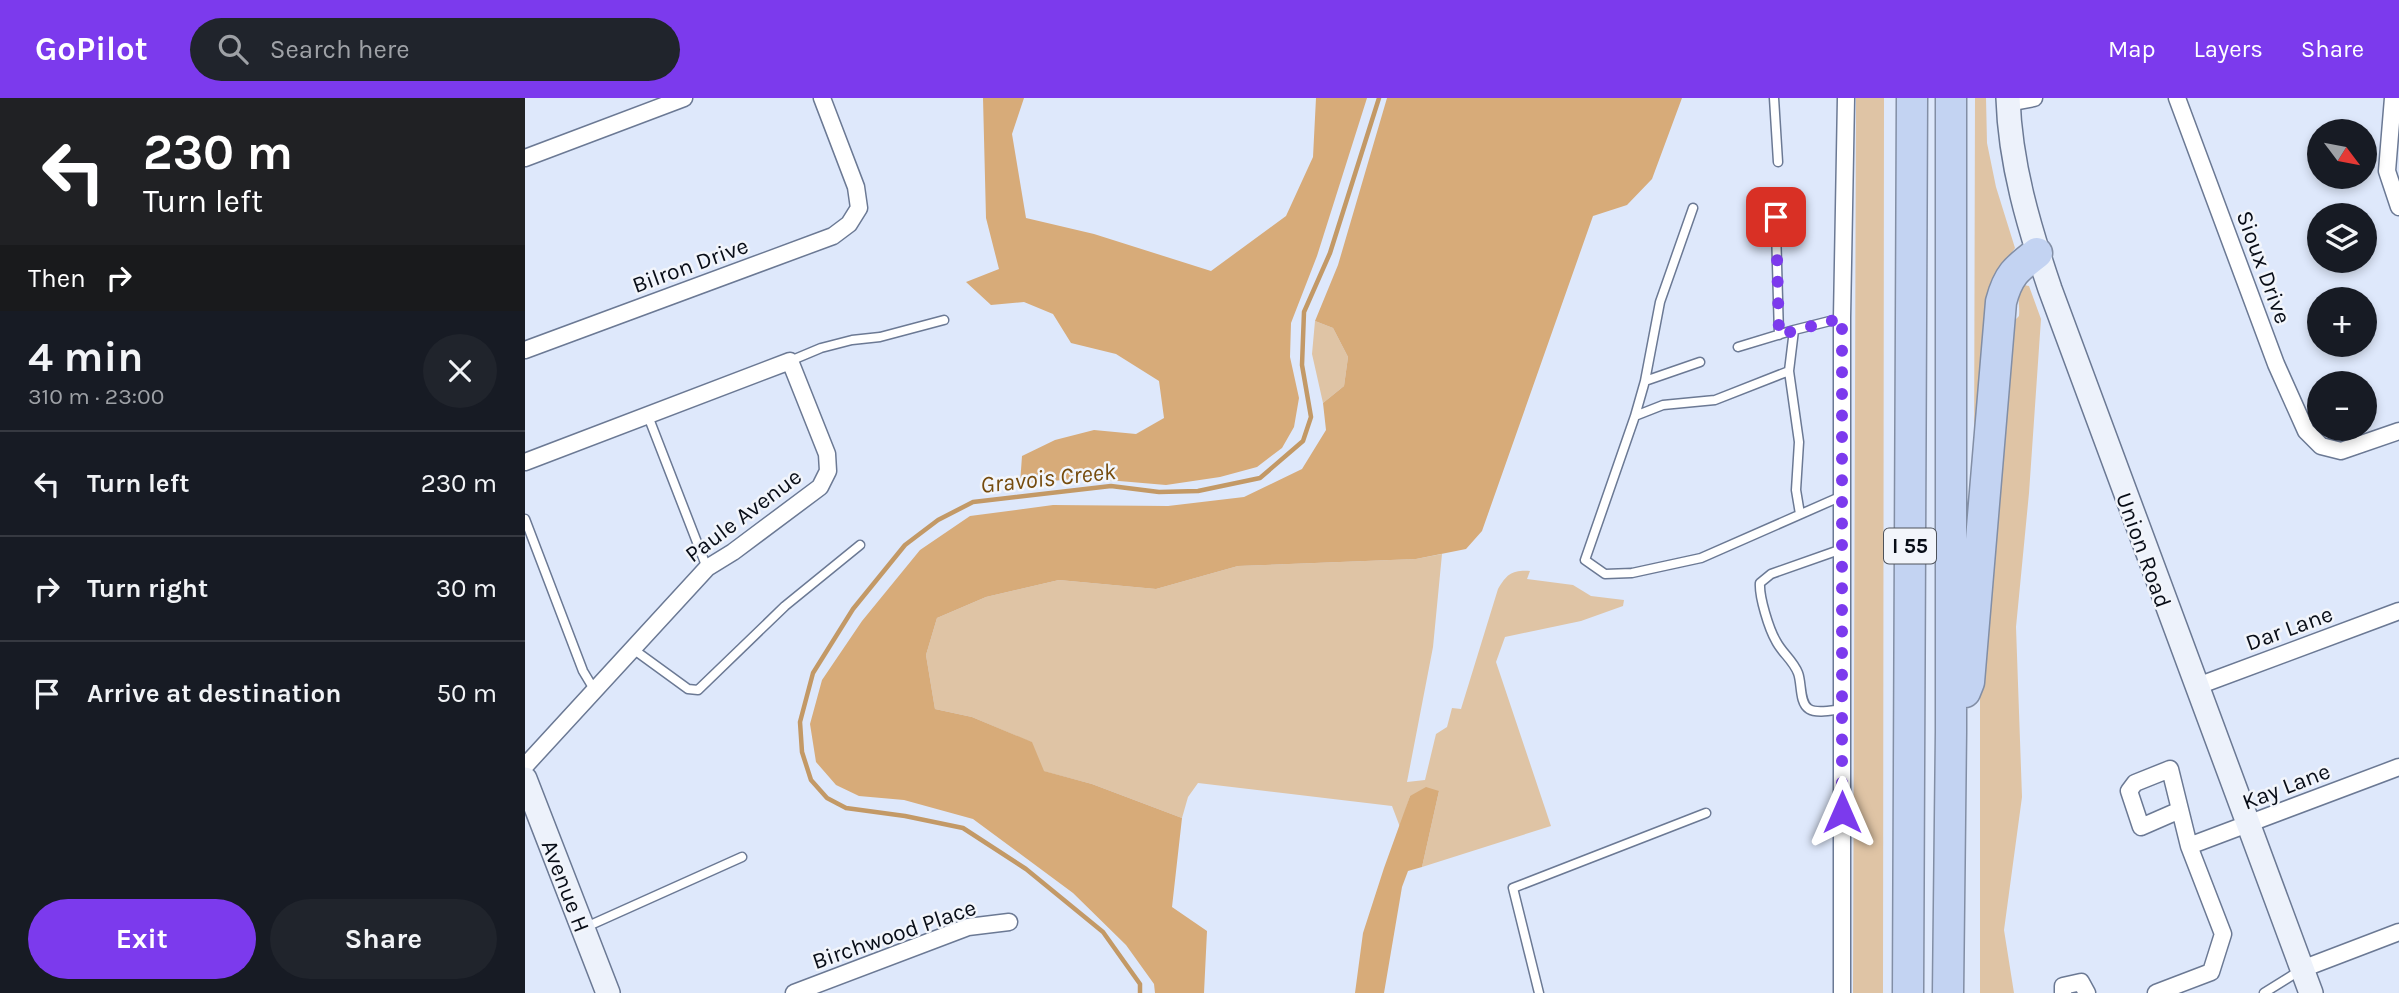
<!DOCTYPE html>
<meta charset="utf-8">
<style>
:root{--surface:#171b24;--page:#20242c;--text:#f1f3f6;--muted:#9ea1a6;--line:#363941;--accent:#7c3aed}
body{margin:0;font-family:Karla,sans-serif;background:var(--page);color:var(--text);height:100vh;display:flex;flex-direction:column;font-size:26px;white-space:nowrap}
*{box-sizing:border-box;margin:0}
p{font-size:23px;color:var(--muted)}
.icon{flex:none;width:38px;height:38px;fill:none;stroke:currentColor;stroke-width:2;stroke-linecap:round;stroke-linejoin:round}
.map{position:relative;flex:1;overflow:hidden}
.side{display:flex;flex-direction:column;background:var(--surface);width:525px}
.side>*{flex:none}
.banner{background:#202124;color:#fff;overflow:hidden}
.needle{width:46px;rotate:122deg}
.controls{position:absolute;left:1782px;top:21px;display:grid;gap:14px}
.controls a{display:grid;place-items:center;width:70px;height:70px;border-radius:50%;background:var(--surface);box-shadow:0 4px 10px #0003;font-size:35px}
.pin{position:absolute;display:grid;place-items:center;width:60px;height:60px;color:#fff;margin:-30px;border-radius:14px;box-shadow:0 4px 10px #0006}
.me{position:absolute;width:77px;margin:-38px;rotate:0deg;stroke-linejoin:round;filter:drop-shadow(0 0 5px #0008)}
.turn{display:flex;align-items:center;gap:24px;height:147px;padding:0 28px;font-size:32px}
.turn .icon{width:91px;height:91px;stroke-width:2.5}
.turn b{display:block;font-size:49px;line-height:60px}
.then{display:flex;align-items:center;height:66px;padding:0 28px;background:#0003;gap:14px;font-size:26px}
.round{display:grid;place-items:center;flex:none;width:74px;height:74px;border-radius:37px;background:var(--page)}
.summary{display:flex;align-items:center;justify-content:space-between;height:119px;padding:0 28px}
h1{font-size:42px;font-weight:700;line-height:52px}
.button{display:flex;gap:14px;margin-top:auto;padding:14px 28px}
.button a{flex:1;height:80px;border-radius:42px;background:var(--accent);color:#fff;font-size:28px;font-weight:700;line-height:80px;text-align:center}
.button a+a{background:var(--page);color:var(--text)}
ul{padding:0;list-style:none}
li{display:flex;align-items:center;gap:21px;height:105px;padding:0 28px;border-top:2px solid var(--line)}
li div{flex:1}
li b{display:block;font-size:26px}
li em{font-style:normal}
header{display:flex;align-items:center;gap:42px;box-sizing:border-box;height:98px;padding:0 35px;background:var(--accent);color:#fff}
header strong{font-size:33px}
nav{display:flex;gap:38px;margin-inline-start:auto;font-size:24px}
.search{width:490px;height:63px;background:var(--page);display:flex;align-items:center;gap:18px;box-sizing:border-box;padding:0 24px;border-radius:38px;color:var(--muted);font-size:26px}
main{display:flex;flex:1;min-height:0}
.map>svg:first-child{display:block}
.green{fill:#dfc4a5}
.forest{fill:#d7ab79}
.lines{fill:none;stroke-linecap:round;stroke-linejoin:round}
.stream{stroke:#c39966;stroke-width:4.5}
.lane-casing{stroke:#6b7994;stroke-width:11}
.street-casing{stroke:#6b7994;stroke-width:19}
.secondary-casing{stroke:#6b7994;stroke-width:26}
.highway-casing{stroke:#828ea5;stroke-width:33}
.lane{stroke:#fff;stroke-width:8}
.street{stroke:#fff;stroke-width:16}
.secondary{stroke:#edf2fb;stroke-width:23}
.highway{stroke:#c3d3f2;stroke-width:30}
.route{stroke:#7c3aed;stroke-width:12;stroke-dasharray:0 21.6}
.labels{text-anchor:middle;stroke-width:5;stroke-linejoin:round;paint-order:stroke}
.shield{fill:#f2f5fb;stroke:#4e535b;stroke-width:2}
.shield-label{font-size:21px;font-weight:bold;fill:#080d17}
.street-label{font-size:23px;fill:#080d17;stroke:#f2f5fb}
.water-label{font-size:24px;font-style:italic;fill:#754b0d;stroke:#f2f5fb}
</style>
<header>
<strong>GoPilot</strong>
<div class="search"><svg class="icon" aria-label="search" viewBox="0 0 24 24"><circle cx="10" cy="10" r="6"/><path d="M15 15l6 6"/></svg>Search here</div>
<nav><a>Map</a><a>Layers</a><a>Share</a></nav>
</header>
<main>
<section class="side">
<div class="banner">
<div class="turn"><svg class="icon" aria-label="left" viewBox="0 0 24 24"><path d="M17 20v-9H6M10 6l-5 5 5 5"/></svg><div><b>230 m</b>Turn left</div></div>
<div class="then">Then<svg class="icon" aria-label="right" viewBox="0 0 24 24"><path d="M7 20v-9h11M14 6l5 5-5 5"/></svg></div>
</div>
<div class="summary"><div><h1>4 min</h1><p>310 m · 23:00</p></div><a class="round"><svg class="icon" aria-label="close" viewBox="0 0 24 24"><path d="M6 6l12 12M18 6L6 18"/></svg></a></div>
<ul>
<li><svg class="icon" aria-label="left" viewBox="0 0 24 24"><path d="M17 20v-9H6M10 6l-5 5 5 5"/></svg><div><b>Turn left</b></div><em>230 m</em></li>
<li><svg class="icon" aria-label="right" viewBox="0 0 24 24"><path d="M7 20v-9h11M14 6l5 5-5 5"/></svg><div><b>Turn right</b></div><em>30 m</em></li>
<li><svg class="icon" aria-label="arrive" viewBox="0 0 24 24"><path d="M6 21V4h12l-3 4 3 4H6"/></svg><div><b>Arrive at destination</b></div><em>50 m</em></li>
</ul>
<div class="button"><a>Exit</a><a>Share</a></div>
</section>
<div class="map">
<svg width="1874" height="895" viewBox="0 0 1874 895">
<rect width="100%" height="100%" fill="#dee8fb"/>
<path class="green" d="M 1331,0 L 1359,0 L 1358,895 L 1328,895 Z
M 1450,0 L 1461,0 L 1462,45 L 1471,89 L 1490,150 L 1476,170 L 1449,382 Z
M 1499,187 L 1504,188 L 1516,221 L 1504,395 L 1491,529 L 1497,699 L 1479,832 L 1489,895 L 1455,895 L 1455,570 L 1487,225 L 1494,218 C 1495,207 1492,199 1494,189 Z
M 790,223 L 808,230 L 823,259 L 819,288 L 798,305 L 787,256 Z
M 917,456 L 908,549 L 882,684 L 900,682 L 911,636 L 922,629 L 927,610 L 936,611 L 973,491 C 982,476 987,472 1005,473 L 1002,481 L 1048,487 L 1066,498 L 1099,502 L 1098,508 L 1056,523 L 980,539 L 971,564 L 1026,728 L 897,769 L 914,693 L 885,698 L 875,729 L 867,708 L 673,685 L 663,699 L 657,720 L 567,686 L 518,673 L 506,644 L 447,619 L 410,611 L 401,557 L 412,520 L 461,499 L 534,482 L 631,491 L 713,468 L 891,461 Z"/>
<path class="forest" d="M 458,0 L 499,0 L 487,36 L 501,120 L 569,136 L 686,173 L 761,118 L 788,59 L 791,0 L 842,0 L 792,158 L 766,225 L 765,259 L 774,300 L 769,329 L 757,350 L 732,369 L 695,379 L 641,387 L 559,380 L 495,386 L 497,358 L 530,342 L 569,332 L 611,336 L 639,320 L 634,283 L 591,256 L 546,245 L 528,216 L 499,204 L 466,207 L 441,184 L 474,171 L 461,120 Z
M 862,0 L 1157,0 L 1127,81 L 1102,107 L 1068,118 L 957,433 L 941,451 L 891,461 L 713,468 L 631,491 L 534,482 L 461,499 L 412,520 L 401,557 L 410,611 L 447,619 L 507,644 L 519,673 L 567,686 L 657,720 L 647,809 L 682,833 L 679,895 L 630,895 L 629,886 L 601,847 L 548,795 L 448,721 L 379,702 L 334,698 L 311,687 L 291,664 L 285,626 L 297,582 L 337,523 L 395,452 L 445,418 L 528,407 L 643,408 L 719,399 L 777,371 L 801,332 L 798,305 L 819,288 L 823,259 L 808,230 L 790,223 L 813,167 Z
M 901,689 L 914,693 L 897,769 L 883,773 L 877,789 L 859,895 L 830,895 L 838,835 L 859,770 L 885,698 Z"/>
<g class="lines">
<path class="stream" d="M 615,895 L 615,886 L 578,834 L 501,771 L 438,730 L 380,718 L 321,710 L 302,700 L 286,682 L 277,654 L 275,624 L 288,575 L 328,511 L 380,447 L 413,422 L 448,404 L 586,388 L 634,394 L 673,393 L 735,380 L 778,343 L 786,319 L 777,267 L 779,214 L 805,155 L 854,0"/>
<defs>
<path id="lane" d="M 1249,0 L 1253,64
M 1250,95 L 1254,237
M 1213,249 L 1269,232
M 265,263 L 296,250 L 327,242 L 355,239 L 419,222
M 1264,273 L 1269,232 L 1317,220
M 1120,283 L 1135,204 L 1168,110
M 123,318 L 182,470
M 1110,318 L 1120,283 L 1175,264
M 1275,416 L 1271,392 L 1274,344 L 1264,273 L 1190,302 L 1138,307 L 1110,318 L 1060,462 L 1080,476 L 1107,475 L 1176,460 L 1317,398
M 0,421 L 58,573 L 70,593
M 1317,451 L 1246,476 L 1235,485 C 1234,499 1244,531 1251,543 C 1257,555 1268,562 1273,575 C 1277,585 1274,605 1284,611 C 1292,616 1308,612 1317,611
M 108,551 L 163,591 L 173,592 L 260,508 L 335,447
M 61,829 L 217,759
M 1014,895 L 988,790 L 1181,715
M 1739,895 L 1774,873"/>
<path id="street" d="M 1652,0 L 1751,266 L 1781,333 L 1796,348 L 1816,353 L 1874,333
M 1868,0 L 1862,73 L 1874,109
M 1483,5 L 1509,0
M 0,60 L 159,0
M 0,252 L 308,138 L 324,126 L 334,110 L 331,89 L 297,0
M 0,364 L 265,263 L 302,356 L 303,373 L 295,389 L 208,454 L 182,470 L 0,668
M 1670,589 L 1874,513
M 1664,748 L 1874,669
M 1777,871 L 1874,834
M 269,895 L 443,829 L 484,824
M 1317,895 L 1317,220 L 1321,0
M 1538,895 L 1538,888 L 1556,884 L 1562,895
M 1631,895 L 1686,874 L 1698,836 L 1664,748 L 1645,671 L 1610,685 L 1604,693 L 1616,729 L 1655,712"/>
<path id="secondary" d="M 1483,0 C 1485,66 1504,129 1525,191 L 1786,895
M 0,681 L 83,895"/>
<path id="highway" d="M 1440,594 L 1444,584 L 1476,204 C 1483,177 1491,171 1512,155
M 1383,895 L 1387,0
M 1423,895 L 1426,634 L 1426,0"/>
</defs>
<use href="#lane" class="lane-casing"/>
<use href="#street" class="street-casing"/>
<use href="#secondary" class="secondary-casing"/>
<use href="#highway" class="highway-casing"/>
<use href="#lane" class="lane"/>
<use href="#street" class="street"/>
<use href="#secondary" class="secondary"/>
<use href="#highway" class="highway"/>
</g>
<g class="lines">
<path class="route" d="M 1251,119 L 1254,237 L 1317,220 L 1317,714"/>
</g>
<g class="labels">
<rect class="shield" x="1359" y="430.5" width="52" height="35" rx="5"/>
<g class="shield-label">
<text x="1385" y="455">I 55</text>
</g>
<g class="street-label">
<text transform="translate(165 167) rotate(-20)" y="8">Bilron Drive</text>
<text transform="translate(1739 169) rotate(70)" y="8">Sioux Drive</text>
<text transform="translate(218 417) rotate(-37)" y="8">Paule Avenue</text>
<text transform="translate(1619 452) rotate(70)" y="8">Union Road</text>
<text transform="translate(1764 530) rotate(-20)" y="8">Dar Lane</text>
<text transform="translate(1761 688) rotate(-21)" y="8">Kay Lane</text>
<text transform="translate(41 788) rotate(69)" y="8">Avenue H</text>
<text transform="translate(369 836) rotate(-19)" y="8">Birchwood Place</text>
</g>
<g class="water-label">
<text transform="translate(523 380) rotate(-6)" y="8">Gravois Creek</text>
</g>
</g>
</svg>
<div class="controls">
<a><svg class="needle" viewBox="-14 -14 28 28"><path d="M0-13l5 13h-10z" fill="#e53935"/><path d="M0 13l5-13h-10z" fill="#9ea1a6"/></svg></a>
<a><svg class="icon" aria-label="layers" viewBox="0 0 24 24"><path d="M12 4l9 5-9 5-9-5zM3 14l9 5 9-5"/></svg></a>
<a>+</a>
<a>−</a>
</div>
<div class="pin" style="left:1251px;top:119px;background:#d93025"><svg class="icon" aria-label="arrive" viewBox="0 0 24 24"><path d="M6 21V4h12l-3 4 3 4H6"/></svg></div>
<svg class="me" style="left:1317px;top:714px" viewBox="-20 -20 40 40"><path d="M0-17L14 15 0 8-14 15z" fill="#7c3aed" stroke="#fff" stroke-width="4"/></svg>
</div>
</main>
